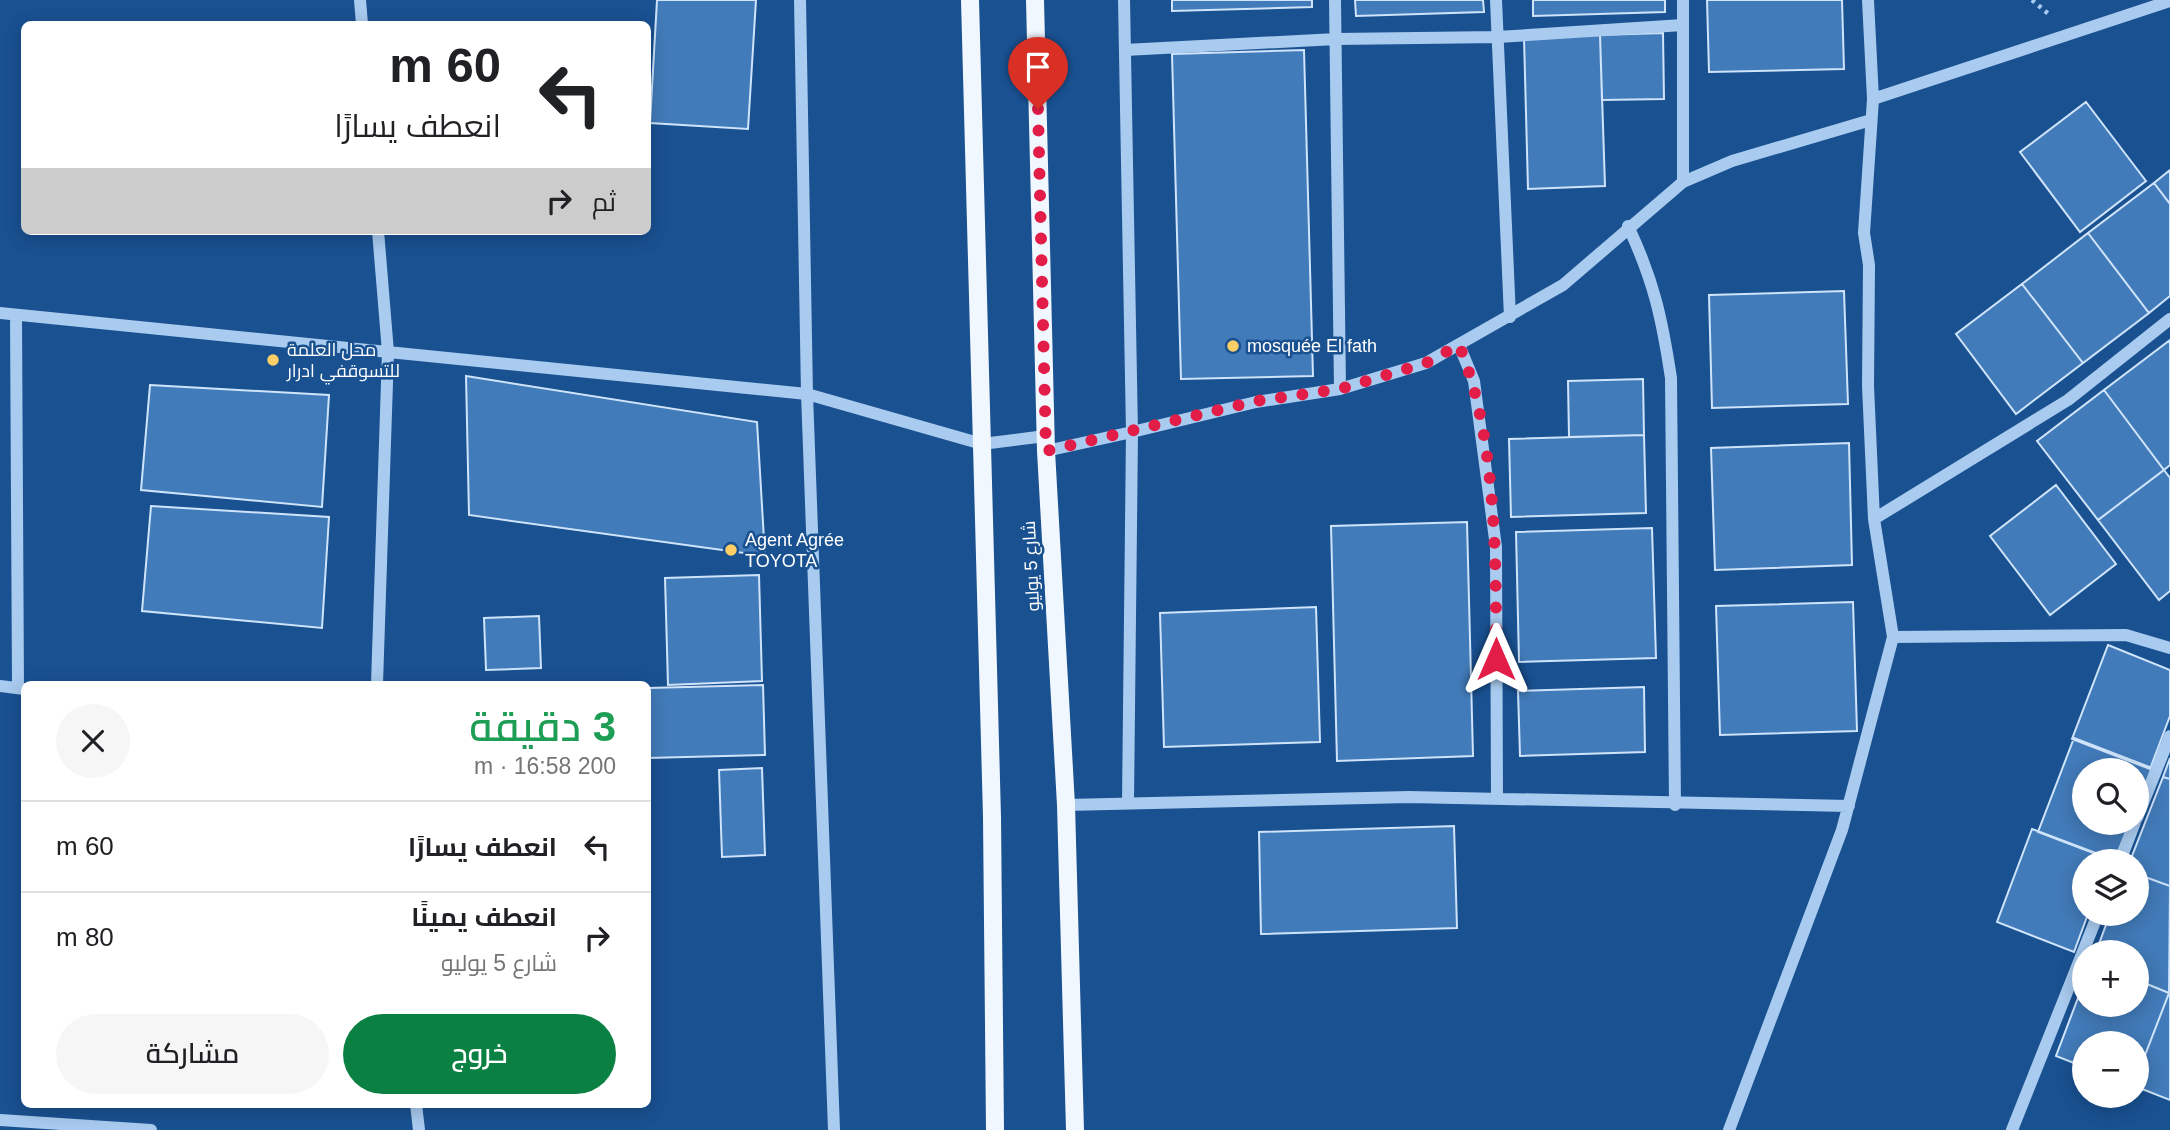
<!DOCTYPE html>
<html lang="ar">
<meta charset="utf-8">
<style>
:root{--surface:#fff;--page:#f6f6f6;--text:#202124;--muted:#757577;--line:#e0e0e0;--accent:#0b8043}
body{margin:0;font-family:Arial,Cairo,sans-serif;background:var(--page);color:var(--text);direction:rtl;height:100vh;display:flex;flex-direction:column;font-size:26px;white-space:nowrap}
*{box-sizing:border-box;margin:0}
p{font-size:23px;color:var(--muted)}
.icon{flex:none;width:38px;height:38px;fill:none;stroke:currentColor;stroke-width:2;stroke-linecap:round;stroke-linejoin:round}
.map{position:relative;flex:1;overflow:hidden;direction:ltr}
.sheet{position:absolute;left:21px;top:681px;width:630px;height:427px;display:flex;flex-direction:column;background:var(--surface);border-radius:10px;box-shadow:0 4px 18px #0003;direction:rtl}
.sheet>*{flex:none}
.hud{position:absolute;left:21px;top:21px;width:630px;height:214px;border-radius:10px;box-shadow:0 4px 18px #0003;direction:rtl;background:#fff;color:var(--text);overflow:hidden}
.tools{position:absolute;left:2072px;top:758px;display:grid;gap:14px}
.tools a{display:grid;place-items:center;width:77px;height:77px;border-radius:50%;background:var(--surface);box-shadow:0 4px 18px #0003;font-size:35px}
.pin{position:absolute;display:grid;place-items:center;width:60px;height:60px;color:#fff;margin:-72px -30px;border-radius:50% 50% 50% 0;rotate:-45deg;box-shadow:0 0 7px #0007}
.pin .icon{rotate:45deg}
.me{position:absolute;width:77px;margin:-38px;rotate:0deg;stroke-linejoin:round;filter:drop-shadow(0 0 5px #0008)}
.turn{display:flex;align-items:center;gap:24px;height:147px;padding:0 35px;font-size:32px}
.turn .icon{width:91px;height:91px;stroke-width:2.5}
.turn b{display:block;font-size:49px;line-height:60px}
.then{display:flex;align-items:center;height:66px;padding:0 35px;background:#0003;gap:14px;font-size:26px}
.round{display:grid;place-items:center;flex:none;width:74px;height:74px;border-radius:37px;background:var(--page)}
.summary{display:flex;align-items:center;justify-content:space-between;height:119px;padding:0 35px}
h1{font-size:42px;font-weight:600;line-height:52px;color:#1e9e55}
.primary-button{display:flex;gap:14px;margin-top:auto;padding:14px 35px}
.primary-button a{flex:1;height:80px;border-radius:42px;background:var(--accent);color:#fff;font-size:28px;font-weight:600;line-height:80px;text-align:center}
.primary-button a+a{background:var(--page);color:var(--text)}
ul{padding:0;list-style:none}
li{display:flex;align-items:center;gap:21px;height:91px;padding:0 35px;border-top:2px solid var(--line)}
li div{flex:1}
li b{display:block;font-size:26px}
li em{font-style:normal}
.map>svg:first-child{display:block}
.building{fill:#427bb9;stroke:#cfe4fb;stroke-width:2}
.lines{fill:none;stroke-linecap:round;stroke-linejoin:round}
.path{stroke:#a9cbef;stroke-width:4.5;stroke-dasharray:3.5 5;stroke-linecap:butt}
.minor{stroke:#a9cbef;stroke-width:12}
.major{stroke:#f1f7ff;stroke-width:18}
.route{stroke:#e11d48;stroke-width:12;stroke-dasharray:0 21.6}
.poi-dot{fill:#ffcf67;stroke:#195191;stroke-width:2.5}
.labels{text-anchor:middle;stroke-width:5;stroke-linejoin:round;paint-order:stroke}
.poi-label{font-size:18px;fill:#fff;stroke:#195191;text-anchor:start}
.street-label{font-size:18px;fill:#fff;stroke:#195191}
</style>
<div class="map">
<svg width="2170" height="1130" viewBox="0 0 2170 1130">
<rect width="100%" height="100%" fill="#195191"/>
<path class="building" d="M 657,0 L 756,0 L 748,129 L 650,123 Z
M 1172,0 L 1312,0 L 1312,7 L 1172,11 Z
M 1355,0 L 1483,0 L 1484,12 L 1356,16 Z
M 1533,0 L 1665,0 L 1665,12 L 1533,16 Z
M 1707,0 L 1842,0 L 1844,69 L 1709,72 Z
M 1663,33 L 1664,99 L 1602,100 L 1600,35 Z
M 1600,35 L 1605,186 L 1528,189 L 1524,38 Z
M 1304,50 L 1313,376 L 1181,379 L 1172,54 Z
M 2086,102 L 2146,181 L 2080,232 L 2020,152 Z
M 2170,170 L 2170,204 L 2154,183 Z
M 2154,183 L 2170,204 L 2170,296 L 2149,313 L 2088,233 Z
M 2088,233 L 2149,313 L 2083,363 L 2022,284 Z
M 2022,284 L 2083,363 L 2016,414 L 1956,334 Z
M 1844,291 L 1848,404 L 1712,408 L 1709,295 Z
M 2170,340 L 2170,465 L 2164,470 L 2104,390 Z
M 466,376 L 757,422 L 765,556 L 469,515 Z
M 1643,379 L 1644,435 L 1569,437 L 1568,381 Z
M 150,385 L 329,395 L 322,507 L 141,490 Z
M 2104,390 L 2164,470 L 2098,520 L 2037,441 Z
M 1644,435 L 1646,513 L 1511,517 L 1509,439 Z
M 1849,443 L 1852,565 L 1715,570 L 1711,448 Z
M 2164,470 L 2170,478 L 2170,591 L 2159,600 L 2098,520 Z
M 2056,485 L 2116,564 L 2050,615 L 1990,536 Z
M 151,506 L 329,517 L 322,628 L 142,611 Z
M 1467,522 L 1473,756 L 1337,761 L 1331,526 Z
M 1652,528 L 1656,658 L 1519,662 L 1516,532 Z
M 759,575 L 762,681 L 668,685 L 665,578 Z
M 1853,602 L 1857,731 L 1720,735 L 1716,606 Z
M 1316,607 L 1320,742 L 1164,747 L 1160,613 Z
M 539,616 L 541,668 L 486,670 L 484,618 Z
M 2108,645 L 2170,670 L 2170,716 L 2150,769 L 2072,739 Z
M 763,685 L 765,755 L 648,758 L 648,688 Z
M 1644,687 L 1645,752 L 1520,756 L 1518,691 Z
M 2074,738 L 2152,768 L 2137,807 L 2137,770 L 2084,770 L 2084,822 L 2131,822 L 2114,861 L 2038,832 Z
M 2170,758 L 2170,779 L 2163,777 Z
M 762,768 L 765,855 L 722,857 L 719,770 Z
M 2163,777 L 2170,779 L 2170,886 L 2137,874 L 2137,861 L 2130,861 Z
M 1454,826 L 1457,928 L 1261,934 L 1259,832 Z
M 2032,829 L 2109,858 L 2084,861 L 2084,914 L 2088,914 L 2074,952 L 1997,922 Z
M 2137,874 L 2170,886 L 2169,993 L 2137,980 L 2137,952 L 2096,952 L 2110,914 L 2137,914 Z
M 2137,980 L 2169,993 L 2137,1076 L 2137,1043 L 2084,1043 L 2084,1067 L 2056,1056 L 2084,982 L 2084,1004 L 2137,1004 Z
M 2169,993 L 2170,993 L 2170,1100 L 2137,1087 L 2137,1076 Z"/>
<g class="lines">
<path class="path" d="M 2032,0 L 2051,16"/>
<path class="minor" d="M 360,0 L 362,24
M 800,0 L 807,394 L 834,1130
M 1335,0 L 1340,389
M 1496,0 L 1510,317
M 1683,0 L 1683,182
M 1125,50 L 1336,39 L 1498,37 L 1683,25
M 1873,99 L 2170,1
M 1628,226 C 1654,281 1662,319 1671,378 L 1675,805
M 0,313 L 807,394 L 982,444 L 1045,436
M 16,315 L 18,688
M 1459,345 L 1474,381 L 1496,547 L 1497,799
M 1046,451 L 1132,432 L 1124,0
M 1874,519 L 2068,400 L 2170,319
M 1893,637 L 2126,635 L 2170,648
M 377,684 L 388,352 L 378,231
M 0,686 L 24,689
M 1128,803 L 1132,432 L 1256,402 L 1340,389 L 1426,363 L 1563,285 L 1683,182 L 1732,161 L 1871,120
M 1066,805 L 1409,797 L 1849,806
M 2137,818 L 2170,736
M 2120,861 L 2135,822
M 416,1104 L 419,1130
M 0,1120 L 151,1130
M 1729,1130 L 1842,830 L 1893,637 L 1874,519 L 1868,386 L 1869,265 L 1864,233 L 1873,99 L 1868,0
M 2012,1130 L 2098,914"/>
<path class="major" d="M 970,0 L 992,817 L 995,1130
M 1035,0 L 1046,451 L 1066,805 L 1075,1130"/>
</g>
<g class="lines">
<path class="route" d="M 1038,109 L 1046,451 L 1256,401 L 1340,389 L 1426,363 L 1459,345 C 1497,436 1496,561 1496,659"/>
</g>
<g class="poi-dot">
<circle cx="1233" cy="346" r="7"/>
<circle cx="273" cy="360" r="7"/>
<circle cx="731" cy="550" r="7"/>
</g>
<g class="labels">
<g class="poi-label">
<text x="1247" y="352">mosquée El fath</text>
<text x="287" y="356">محل العلمة<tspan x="287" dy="21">للتسوقفي ادرار</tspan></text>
<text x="745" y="546">Agent Agrée<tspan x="745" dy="21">TOYOTA</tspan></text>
</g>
<g class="street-label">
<text transform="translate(1031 566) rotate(-93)" y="6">شارع 5 يوليو</text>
</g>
</g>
</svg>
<div class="tools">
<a><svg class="icon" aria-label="search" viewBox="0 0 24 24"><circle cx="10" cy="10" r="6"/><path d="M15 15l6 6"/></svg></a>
<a><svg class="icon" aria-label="layers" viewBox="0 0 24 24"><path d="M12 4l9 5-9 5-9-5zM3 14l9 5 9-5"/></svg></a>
<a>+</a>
<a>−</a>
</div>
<div class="pin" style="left:1038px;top:109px;background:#d93025"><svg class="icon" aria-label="arrive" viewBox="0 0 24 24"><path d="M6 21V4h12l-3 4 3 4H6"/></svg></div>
<svg class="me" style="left:1496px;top:659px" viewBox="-20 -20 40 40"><path d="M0-17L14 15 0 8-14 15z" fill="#e11d48" stroke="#fff" stroke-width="4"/></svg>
<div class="hud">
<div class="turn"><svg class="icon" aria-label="left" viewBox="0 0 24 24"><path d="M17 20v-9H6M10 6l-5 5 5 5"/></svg><div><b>60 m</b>انعطف يسارًا</div></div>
<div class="then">ثم<svg class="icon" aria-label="right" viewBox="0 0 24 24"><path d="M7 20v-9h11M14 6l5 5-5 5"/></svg></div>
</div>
<section class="sheet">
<div class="summary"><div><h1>3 دقيقة</h1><p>200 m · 16:58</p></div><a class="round"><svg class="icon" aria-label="close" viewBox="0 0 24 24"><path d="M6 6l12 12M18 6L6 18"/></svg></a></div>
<ul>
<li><svg class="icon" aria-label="left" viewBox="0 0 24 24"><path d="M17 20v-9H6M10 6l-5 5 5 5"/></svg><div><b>انعطف يسارًا</b></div><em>60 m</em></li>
<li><svg class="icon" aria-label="right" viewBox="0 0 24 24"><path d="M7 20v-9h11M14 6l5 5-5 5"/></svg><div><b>انعطف يمينًا</b><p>شارع 5 يوليو</p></div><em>80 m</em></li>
</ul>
<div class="primary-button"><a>خروج</a><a>مشاركة</a></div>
</section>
</div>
